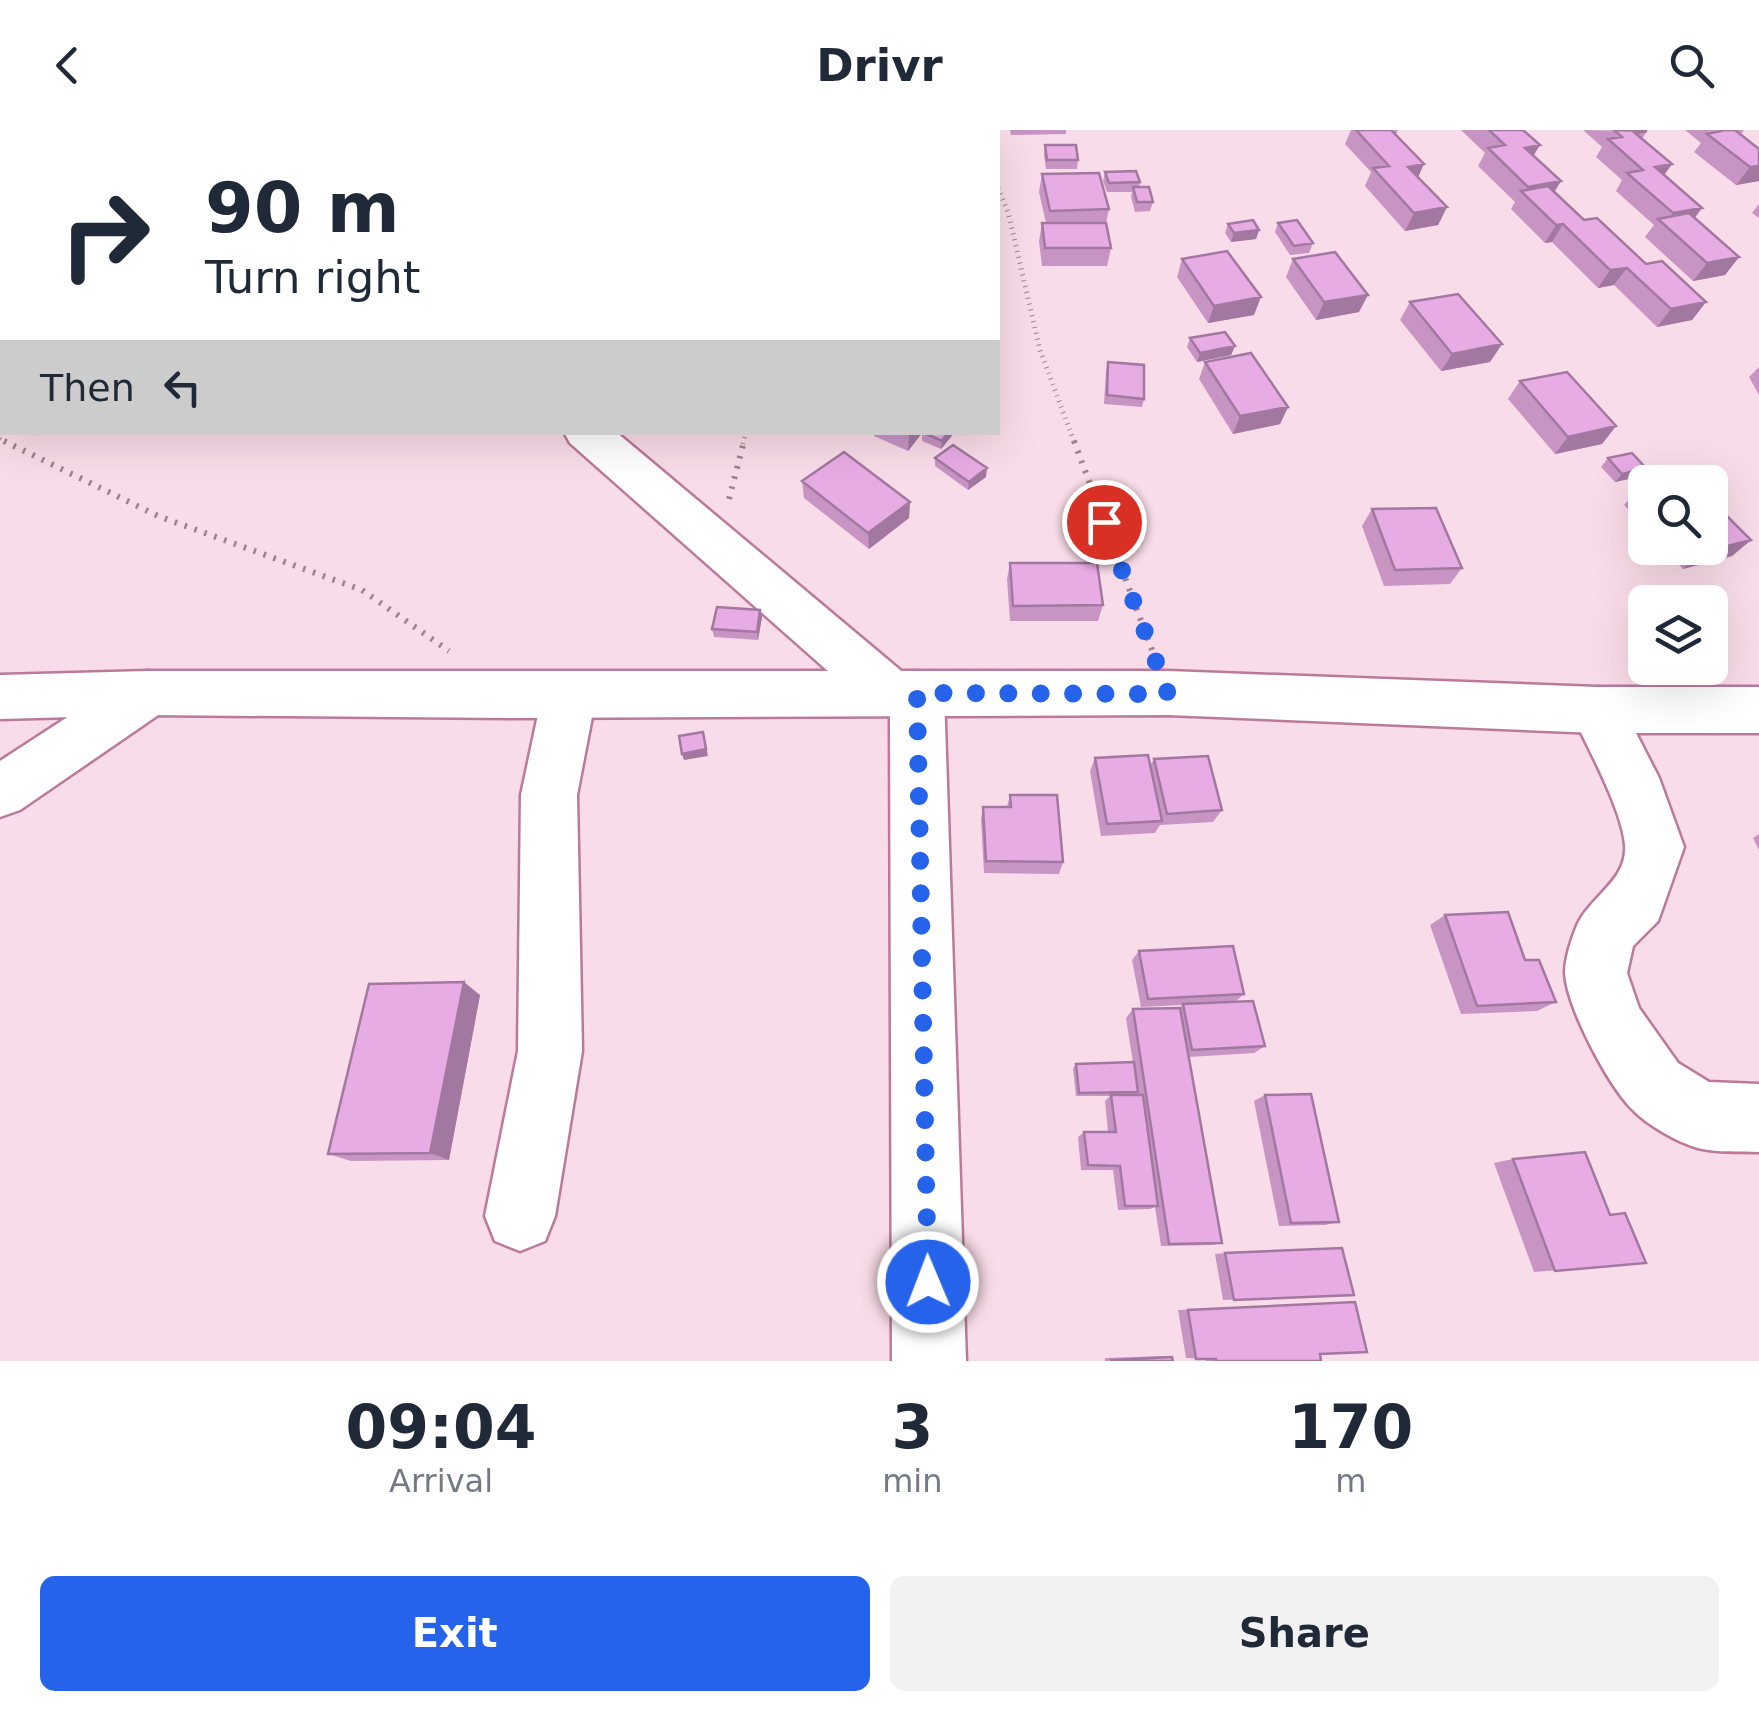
<!DOCTYPE html>
<style>
:root{--surface:#fff;--page:#f2f2f3;--text:#1f2937;--muted:#747a83;--accent:#2563eb}
body{margin:0;font-family:"DejaVu Sans",sans-serif;background:var(--page);color:var(--text);height:100vh;display:flex;flex-direction:column;font-size:38px;white-space:nowrap}
*{box-sizing:border-box;margin:0}
p{font-size:32px;color:var(--muted)}
.icon{flex:none;width:55px;height:55px;fill:none;stroke:currentColor;stroke-width:2;stroke-linecap:round;stroke-linejoin:round}
.map{position:relative;height:1231px;overflow:hidden}
.sheet{display:flex;flex-direction:column;background:var(--surface);flex:1}
.sheet>*{flex:none}
.guide{position:absolute;left:0px;top:0px;width:1000px;height:305px;box-shadow:0 10px 40px #0002;background:#fff;color:var(--text);overflow:hidden}
.fabs{position:absolute;left:1628px;top:335px;display:grid;gap:20px}
.fabs a{display:grid;place-items:center;width:100px;height:100px;border-radius:15px;background:var(--surface);box-shadow:0 10px 40px #0002;font-size:50px}
.pin{position:absolute;display:grid;place-items:center;width:85px;height:85px;color:#fff;margin:-42px;border:5px solid #fff;border-radius:50%;box-shadow:0 2px 10px #0007}
.me{position:absolute;width:110px;margin:-55px;rotate:359deg;stroke-linejoin:round;filter:drop-shadow(0 0 8px #0008)}
.turn{display:flex;align-items:center;gap:35px;height:210px;padding:0 40px;font-size:45px}
.turn .icon{width:130px;height:130px;stroke-width:2.5}
.turn b{display:block;font-size:70px;line-height:85px}
.then{display:flex;align-items:center;height:95px;padding:0 40px;background:#0003;gap:20px;font-size:38px}
.eta{display:flex;justify-content:space-evenly;align-items:center;height:170px;text-align:center}
.eta b{font-size:60px;font-weight:600;line-height:70px}
.action{display:flex;gap:20px;margin-top:auto;padding:20px 40px}
.action a{flex:1;height:115px;border-radius:15px;background:var(--accent);color:#fff;font-size:40px;font-weight:600;line-height:115px;text-align:center}
.action a+a{background:var(--page);color:var(--text)}
header{display:flex;justify-content:space-between;align-items:center;height:130px;padding:0 40px;background:var(--surface);font-size:45px;font-weight:600}
.map>svg:first-child{display:block}
.lines{fill:none;stroke-linecap:round;stroke-linejoin:round}
.minor-casing{stroke:#bc7a9b;stroke-width:5}
.major-casing{stroke:#bc7a9b;stroke-width:5}
.path-far1{stroke:#9f8290;stroke-width:5;stroke-dasharray:1 5;stroke-linecap:butt}
.path{stroke:#9f8290;stroke-width:6;stroke-dasharray:2.5 8;stroke-linecap:butt}
.minor{fill:#fff;fill-rule:evenodd}
.major{fill:#fff;fill-rule:evenodd}
.wall{fill:#c894c4}
.shaded-wall{fill:#a278a0}
.building{fill:#e8ace4;stroke:#a278a0;stroke-width:2.5}
.route{stroke:#2563eb;stroke-width:18;stroke-dasharray:0 32.4}
</style>
<header><svg class="icon" aria-label="back" viewBox="0 0 24 24"><path d="M15 5l-7 7 7 7"/></svg>Drivr<svg class="icon" aria-label="search" viewBox="0 0 24 24"><circle cx="10" cy="10" r="6"/><path d="M15 15l6 6"/></svg></header>
<div class="map">
<svg width="1759" height="1231" viewBox="0 0 1759 1231">
<rect width="100%" height="100%" fill="#f9dce9"/>
<g class="lines">
<defs>
<path id="minor" d="M 224,0 L 261,0 L 263,2 L 226,2 Z
M 564,302 L 616,302 L 906,545 L 917,541 L 936,547 L 944,563 L 966,1231 L 892,1231 L 890,586 L 872,580 L 570,313 Z
M 148,541 L 167,547 L 175,563 L 167,579 L 20,680 L 0,687 L 0,631 L 129,547 Z
M 569,544 L 588,550 L 596,566 L 577,665 L 582,921 L 555,1086 L 545,1111 L 520,1121 L 495,1111 L 485,1086 L 518,921 L 521,665 L 542,566 L 550,550 Z
M 1597,557 L 1616,564 L 1659,648 L 1684,717 L 1658,791 L 1633,816 L 1627,843 L 1639,878 L 1678,933 L 1709,952 L 1759,954 L 1759,1022 C 1740,1021 1716,1023 1698,1018 C 1677,1012 1647,995 1632,979 C 1608,955 1566,876 1565,842 C 1565,830 1571,810 1576,798 C 1587,768 1628,751 1625,715 C 1622,679 1586,614 1570,580 L 1578,564 Z"/>
<path id="major" d="M 148,541 L 1168,541 L 1597,557 L 1759,557 L 1759,603 L 1597,603 L 1168,585 L 515,588 L 148,585 L 0,589 L 0,545 Z"/>
</defs>
<use href="#minor" class="minor-casing"/>
<use href="#major" class="major-casing"/>
<path class="path-far1" d="M 746,0 L 750,2
M 167,2 L 178,0
M 685,2 L 691,0
M 998,58 L 1008,82 L 1040,220 L 1075,314
M 0,274 L 2,269
M 0,309 L 9,314
M 743,314 L 746,302"/>
<path class="path" d="M 4,311 L 158,386 L 362,460 L 449,521
M 1074,311 L 1152,520
M 729,369 L 744,311"/>
<use href="#minor" class="minor"/>
<use href="#major" class="major"/>
</g>
<path class="wall" d="M 870,0 L 905,0 L 899,2 L 874,2 Z
M 1010,0 L 1066,0 L 1066,4 L 1011,5 Z
M 1351,0 L 1398,0 L 1396,5 L 1418,47 L 1447,77 L 1438,95 L 1405,101 L 1365,56 L 1371,42 L 1345,14 Z
M 1461,0 L 1523,0 L 1534,26 L 1561,51 L 1554,62 L 1584,90 L 1646,134 L 1706,172 L 1692,190 L 1657,197 L 1614,155 L 1598,158 L 1552,112 L 1545,113 L 1511,79 L 1515,72 L 1478,36 L 1485,23 Z
M 1583,0 L 1647,1 L 1642,9 L 1672,34 L 1664,45 L 1695,88 L 1739,127 L 1725,145 L 1693,151 L 1645,107 L 1654,95 L 1616,61 L 1622,50 L 1596,27 L 1602,17 Z
M 1685,0 L 1744,0 L 1741,4 L 1759,19 L 1759,51 L 1736,55 L 1694,22 L 1701,13 Z
M 1045,15 L 1078,30 L 1077,39 L 1046,39 L 1044,25 Z
M 1105,42 L 1140,52 L 1139,57 L 1153,72 L 1150,81 L 1135,82 L 1131,67 L 1132,62 L 1107,62 L 1103,51 Z
M 1042,44 L 1109,79 L 1106,93 L 1111,118 L 1107,136 L 1042,136 L 1039,111 L 1042,93 L 1046,93 L 1039,62 Z
M 1759,74 L 1759,88 L 1752,83 Z
M 1278,93 L 1313,113 L 1309,123 L 1290,125 L 1275,102 Z
M 1228,94 L 1259,100 L 1256,109 L 1231,112 L 1225,103 Z
M 1182,129 L 1254,185 L 1208,193 L 1177,147 Z
M 1293,129 L 1359,182 L 1316,190 L 1286,147 Z
M 1410,172 L 1502,214 L 1490,232 L 1441,241 L 1400,190 Z
M 1190,208 L 1235,216 L 1231,225 L 1197,232 L 1187,217 Z
M 1108,232 L 1144,269 L 1142,277 L 1104,274 L 1106,241 Z
M 1205,232 L 1288,277 L 1280,294 L 1233,304 L 1199,249 Z
M 1759,237 L 1759,265 L 1749,247 Z
M 1520,251 L 1616,296 L 1602,314 L 1555,324 L 1508,269 Z
M 874,302 L 955,302 L 941,319 L 922,311 L 922,303 L 908,321 L 874,306 Z
M 935,328 L 986,347 L 968,360 L 935,336 Z
M 1608,328 L 1646,338 L 1638,347 L 1615,352 L 1601,337 Z
M 802,351 L 910,372 L 909,388 L 869,419 L 804,368 Z
M 1645,357 L 1645,398 L 1624,375 L 1639,359 Z
M 1372,379 L 1462,438 L 1450,454 L 1384,456 L 1362,396 Z
M 1751,410 L 1732,426 L 1683,439 L 1663,418 L 1710,418 Z
M 1010,433 L 1103,475 L 1098,491 L 1010,491 L 1007,449 Z
M 760,480 L 762,487 L 758,510 L 714,507 L 712,499 Z
M 1095,628 L 1150,636 L 1154,629 L 1222,680 L 1213,692 L 1160,695 L 1155,703 L 1101,706 L 1090,641 Z
M 1010,665 L 1063,732 L 1059,744 L 984,743 L 981,689 L 983,677 L 1007,677 Z
M 1759,704 L 1759,720 L 1753,708 Z
M 1445,785 L 1525,830 L 1556,872 L 1537,881 L 1461,884 L 1430,795 Z
M 1139,821 L 1244,864 L 1236,871 L 1265,916 L 1254,923 L 1189,927 L 1222,1113 L 1212,1115 L 1161,1116 L 1155,1077 L 1150,1079 L 1118,1080 L 1113,1040 L 1081,1040 L 1078,1007 L 1084,1002 L 1108,1002 L 1105,971 L 1110,966 L 1076,966 L 1073,938 L 1076,934 L 1133,933 L 1126,888 L 1133,879 L 1180,878 L 1182,875 L 1141,877 L 1132,830 Z
M 480,865 L 449,1030 L 351,1031 L 328,1024 Z
M 1265,965 L 1339,1092 L 1325,1095 L 1279,1096 L 1254,971 Z
M 1513,1029 L 1610,1085 L 1646,1133 L 1534,1142 L 1494,1033 Z
M 1225,1123 L 1354,1165 L 1223,1170 L 1215,1124 Z
M 1355,1172 L 1320,1224 L 1321,1231 L 1206,1231 L 1206,1229 L 1186,1228 L 1178,1180 Z
M 1163,1226 L 1172,1227 L 1173,1231 L 1105,1231 L 1105,1228 Z"/>
<path class="shaded-wall" d="M 494,0 L 515,0 L 509,2 L 495,2 Z
M 588,0 L 601,0 L 602,2 L 582,2 Z
M 885,0 L 905,0 L 899,2 L 885,2 Z
M 1540,15 L 1529,33 L 1525,18 Z
M 1424,34 L 1416,52 L 1408,37 Z
M 1672,34 L 1659,52 L 1655,37 Z
M 1759,36 L 1759,51 L 1736,55 L 1750,37 Z
M 1561,51 L 1550,69 L 1524,64 L 1528,57 Z
M 1447,77 L 1438,95 L 1405,101 L 1414,83 Z
M 1702,78 L 1689,96 L 1665,95 L 1673,83 Z
M 1563,94 L 1552,112 L 1545,113 L 1556,95 Z
M 1259,100 L 1256,109 L 1231,112 L 1234,103 Z
M 1739,127 L 1725,145 L 1693,151 L 1707,133 Z
M 1627,138 L 1614,155 L 1598,158 L 1610,140 Z
M 1368,165 L 1359,182 L 1316,190 L 1324,172 Z
M 1261,167 L 1254,185 L 1208,193 L 1214,176 Z
M 1706,172 L 1692,190 L 1657,197 L 1671,179 Z
M 1502,214 L 1490,232 L 1441,241 L 1452,224 Z
M 1235,216 L 1231,225 L 1197,232 L 1200,223 Z
M 1288,277 L 1280,294 L 1233,304 L 1240,286 Z
M 1616,296 L 1602,314 L 1555,324 L 1568,307 Z
M 910,302 L 923,302 L 908,321 L 909,304 Z
M 948,302 L 955,302 L 941,319 L 942,311 Z
M 987,338 L 986,347 L 968,360 L 969,352 Z
M 1646,338 L 1638,347 L 1615,352 L 1622,344 Z
M 910,372 L 909,388 L 869,419 L 868,403 Z
M 1751,410 L 1732,426 L 1683,439 L 1700,423 Z
M 760,480 L 762,487 L 758,510 L 757,502 Z
M 703,602 L 708,626 L 684,630 L 682,624 Z
M 464,852 L 480,865 L 449,1030 L 430,1023 Z"/>
<path class="building" d="M 542,0 L 588,0 L 582,2 L 545,2 Z
M 813,0 L 858,0 L 859,1 L 855,2 L 817,2 Z
M 1356,0 L 1391,0 L 1424,34 L 1408,37 L 1447,77 L 1414,83 L 1373,38 L 1389,36 Z
M 1489,0 L 1523,0 L 1540,15 L 1525,18 L 1561,51 L 1528,57 L 1488,18 L 1505,15 Z
M 1614,0 L 1647,1 L 1635,3 L 1672,34 L 1655,37 L 1702,78 L 1673,83 L 1627,43 L 1643,40 L 1608,9 L 1622,7 Z
M 1720,0 L 1735,0 L 1759,19 L 1759,36 L 1750,37 L 1707,4 L 1721,1 Z
M 1045,15 L 1076,15 L 1078,30 L 1047,30 Z
M 1136,41 L 1140,52 L 1109,53 L 1105,42 Z
M 1099,43 L 1109,79 L 1050,81 L 1042,44 Z
M 1548,56 L 1584,90 L 1597,88 L 1646,134 L 1662,131 L 1706,172 L 1671,179 L 1627,138 L 1610,140 L 1563,94 L 1556,95 L 1521,61 Z
M 1133,57 L 1149,57 L 1153,72 L 1137,72 Z
M 1689,83 L 1739,127 L 1707,133 L 1658,89 Z
M 1253,90 L 1259,100 L 1234,103 L 1228,94 Z
M 1297,90 L 1313,113 L 1294,116 L 1278,93 Z
M 1042,93 L 1106,93 L 1111,118 L 1045,118 Z
M 1227,121 L 1261,167 L 1214,176 L 1182,129 Z
M 1335,122 L 1368,165 L 1324,172 L 1293,129 Z
M 1458,164 L 1502,214 L 1452,224 L 1410,172 Z
M 1225,202 L 1235,216 L 1200,223 L 1190,208 Z
M 1251,223 L 1288,277 L 1240,286 L 1205,232 Z
M 1108,232 L 1144,235 L 1144,269 L 1107,265 Z
M 1567,242 L 1616,296 L 1568,307 L 1520,251 Z
M 922,302 L 948,302 L 942,311 Z
M 953,315 L 987,338 L 969,352 L 935,328 Z
M 844,322 L 910,372 L 868,403 L 802,351 Z
M 1632,323 L 1646,338 L 1622,344 L 1608,328 Z
M 1687,346 L 1694,352 L 1663,352 Z
M 1710,369 L 1751,410 L 1700,423 L 1695,418 L 1710,418 Z
M 1436,378 L 1462,438 L 1395,440 L 1372,379 Z
M 1010,433 L 1097,433 L 1103,475 L 1013,476 Z
M 717,477 L 760,480 L 757,502 L 712,499 Z
M 703,602 L 706,619 L 682,624 L 679,606 Z
M 1148,625 L 1162,691 L 1107,694 L 1095,628 Z
M 1208,626 L 1222,680 L 1167,684 L 1154,629 Z
M 1010,665 L 1057,665 L 1063,732 L 986,731 L 983,677 L 1011,677 Z
M 1508,782 L 1525,830 L 1539,830 L 1556,872 L 1477,876 L 1445,785 Z
M 1233,816 L 1244,864 L 1148,869 L 1139,821 Z
M 464,852 L 430,1023 L 328,1024 L 369,854 Z
M 1253,871 L 1265,916 L 1192,920 L 1183,874 Z
M 1180,878 L 1222,1113 L 1169,1114 L 1133,879 Z
M 1134,932 L 1138,962 L 1079,963 L 1076,934 Z
M 1311,964 L 1339,1092 L 1291,1093 L 1265,965 Z
M 1111,965 L 1143,965 L 1158,1076 L 1125,1076 L 1120,1036 L 1088,1035 L 1084,1002 L 1116,1002 Z
M 1585,1022 L 1610,1085 L 1625,1083 L 1646,1133 L 1555,1141 L 1513,1029 Z
M 1342,1118 L 1354,1165 L 1234,1170 L 1225,1123 Z
M 1355,1172 L 1367,1222 L 1320,1224 L 1321,1231 L 1216,1231 L 1216,1229 L 1196,1229 L 1188,1180 Z
M 1172,1227 L 1173,1231 L 1113,1231 L 1112,1230 Z"/>
<g class="lines">
<path class="route" d="M 928,1152 L 917,563 L 1168,564 L 1104,392"/>
</g>
</svg>
<div class="fabs">
<a><svg class="icon" aria-label="search" viewBox="0 0 24 24"><circle cx="10" cy="10" r="6"/><path d="M15 15l6 6"/></svg></a>
<a><svg class="icon" aria-label="layers" viewBox="0 0 24 24"><path d="M12 4l9 5-9 5-9-5zM3 14l9 5 9-5"/></svg></a>
</div>
<div class="pin" style="left:1104px;top:392px;background:#d93025"><svg class="icon" aria-label="arrive" viewBox="0 0 24 24"><path d="M6 21V4h12l-3 4 3 4H6"/></svg></div>
<svg class="me" style="left:928px;top:1152px" viewBox="-20 -20 40 40"><circle r="17" fill="#2563eb" stroke="#fff" stroke-width="3"/><path d="M0-11L8 9 0 5-8 9z" fill="#fff"/></svg>
<div class="guide">
<div class="turn"><svg class="icon" aria-label="right" viewBox="0 0 24 24"><path d="M7 20v-9h11M14 6l5 5-5 5"/></svg><div><b>90 m</b>Turn right</div></div>
<div class="then">Then<svg class="icon" aria-label="left" viewBox="0 0 24 24"><path d="M17 20v-9H6M10 6l-5 5 5 5"/></svg></div>
</div>
</div>
<section class="sheet">
<div class="eta">
<div><b>09:04</b><p>Arrival</p></div>
<div><b>3</b><p>min</p></div>
<div><b>170</b><p>m</p></div>
</div>
<div class="action"><a>Exit</a><a>Share</a></div>
</section>
